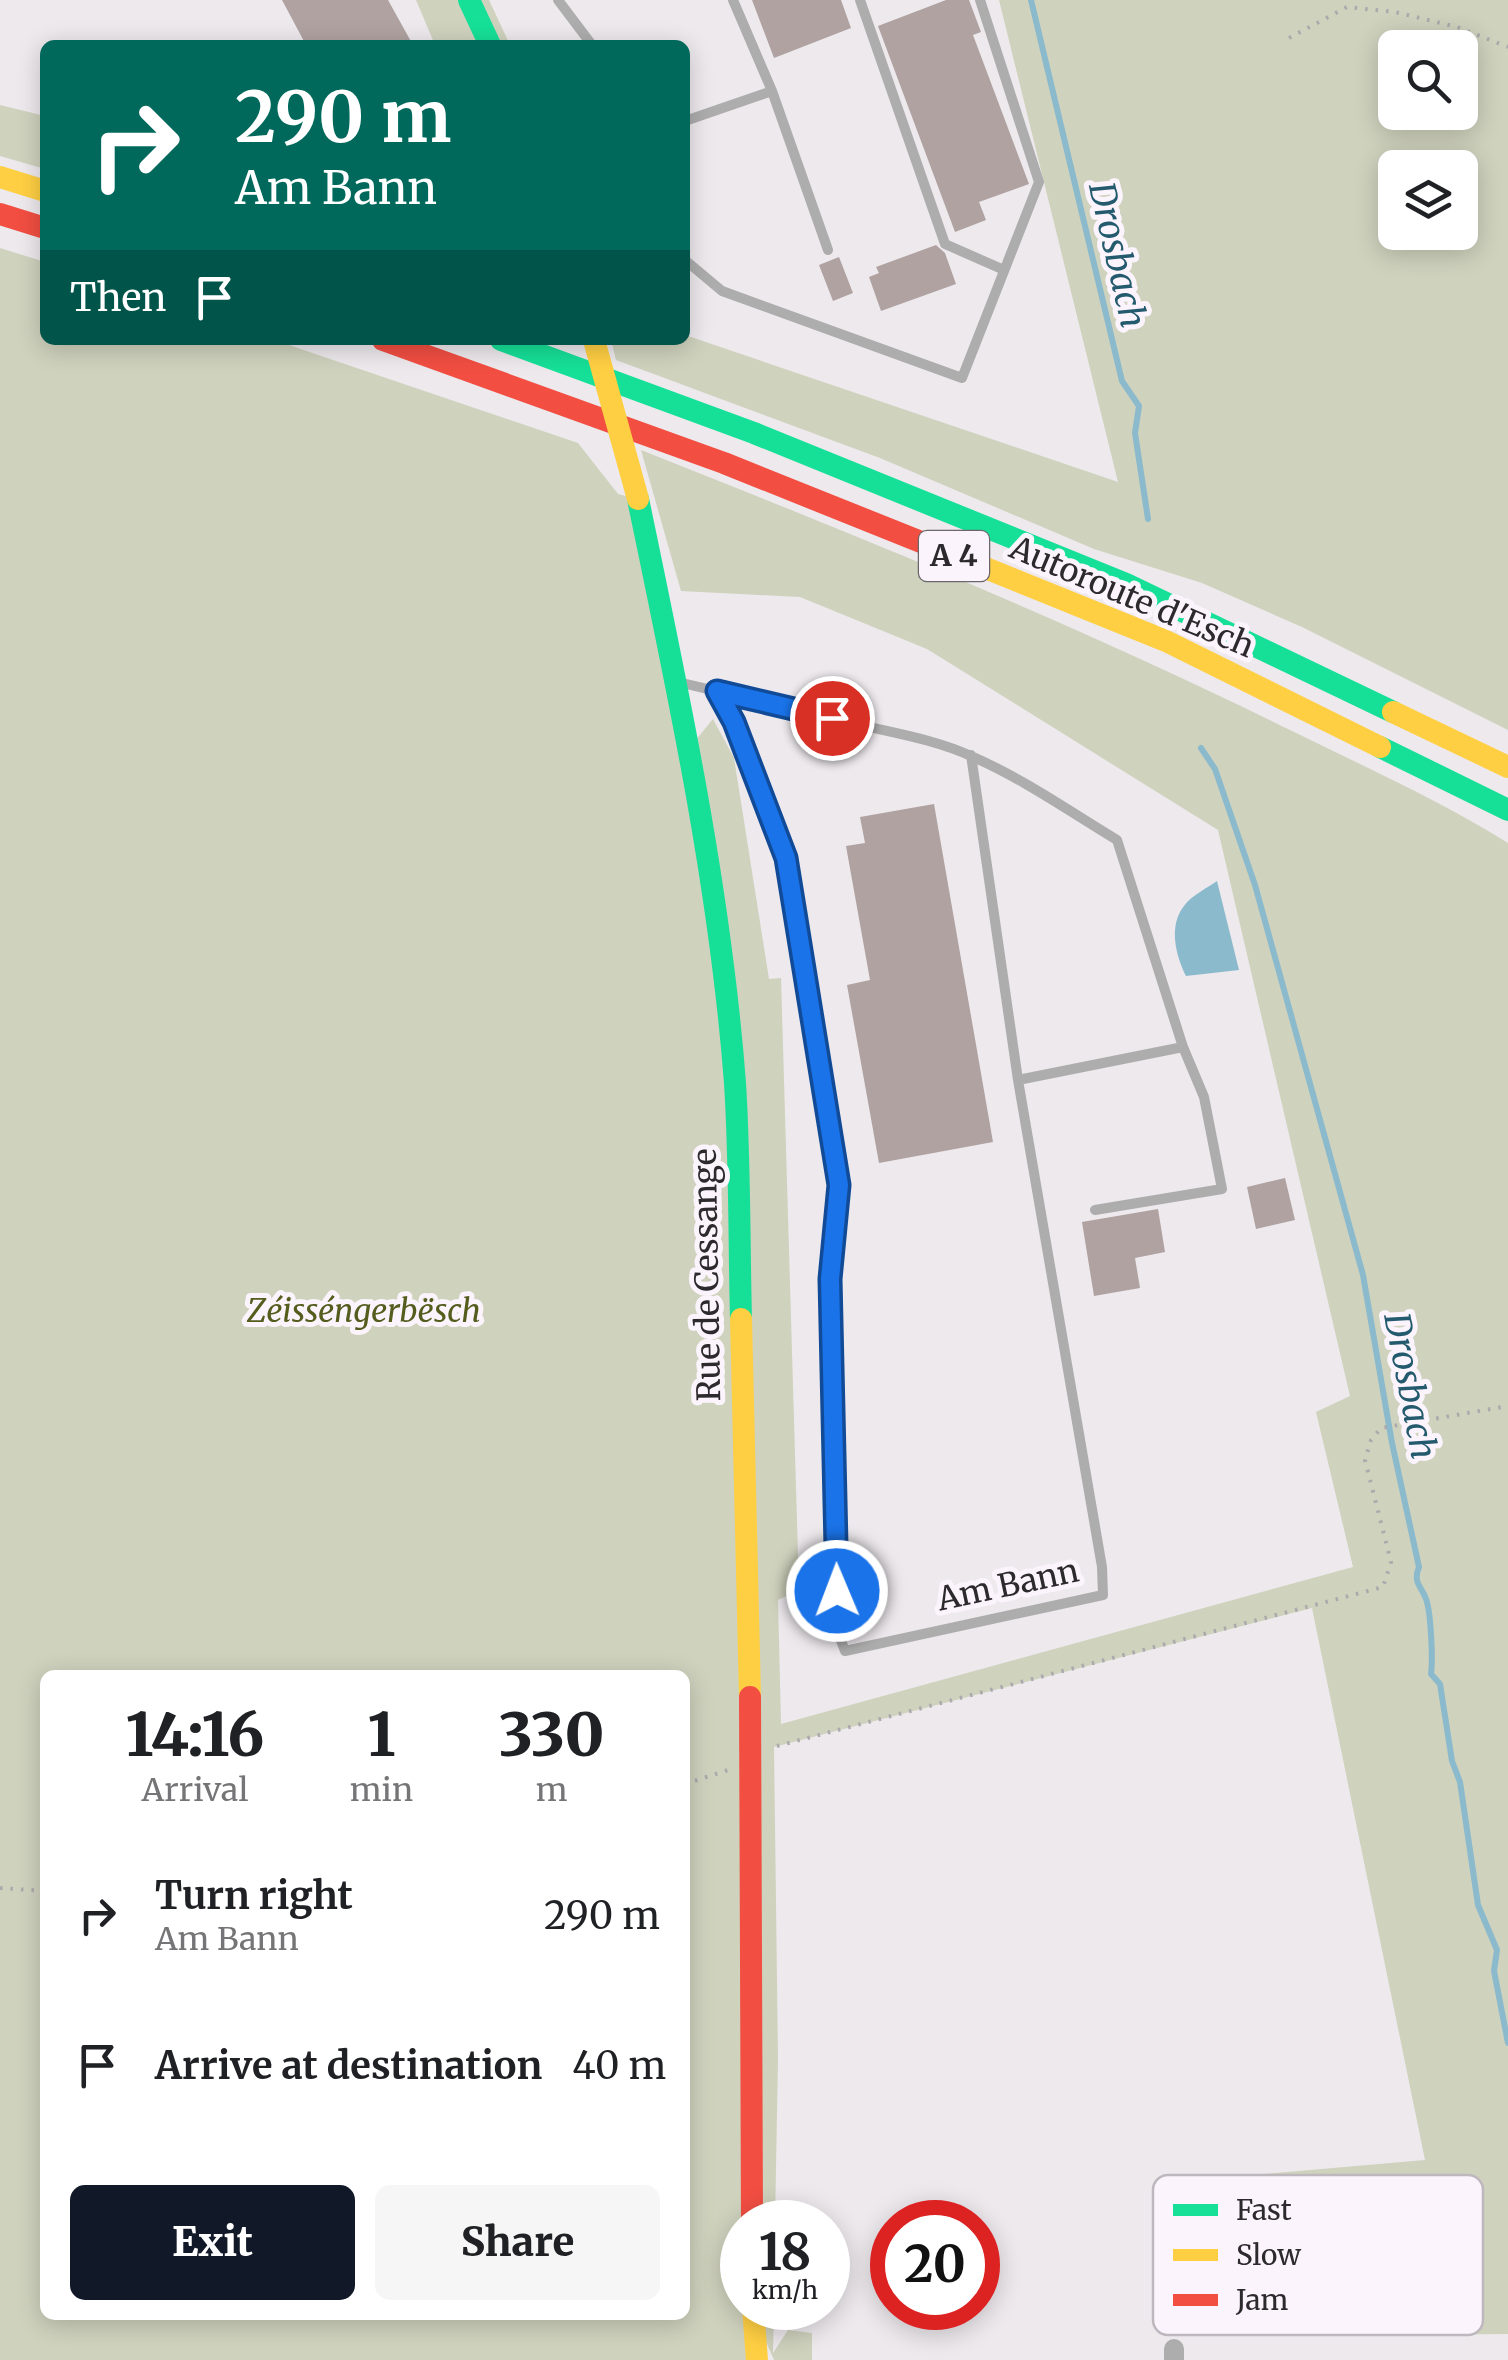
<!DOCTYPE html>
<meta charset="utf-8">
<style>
:root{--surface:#fff;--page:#f6f6f6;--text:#202124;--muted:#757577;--accent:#111827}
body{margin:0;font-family:Merriweather,serif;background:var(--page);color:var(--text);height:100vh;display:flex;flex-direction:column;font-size:38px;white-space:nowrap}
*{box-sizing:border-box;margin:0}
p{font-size:32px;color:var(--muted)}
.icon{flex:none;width:55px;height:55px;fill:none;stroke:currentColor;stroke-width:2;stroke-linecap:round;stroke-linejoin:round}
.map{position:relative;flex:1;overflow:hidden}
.drawer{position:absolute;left:40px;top:1670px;width:650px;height:650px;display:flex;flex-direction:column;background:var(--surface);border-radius:15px;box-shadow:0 5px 25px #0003}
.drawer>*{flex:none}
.banner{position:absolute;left:40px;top:40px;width:650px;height:305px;border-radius:15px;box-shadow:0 5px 25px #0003;background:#00695c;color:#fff;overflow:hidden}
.fabs{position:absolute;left:1378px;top:30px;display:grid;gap:20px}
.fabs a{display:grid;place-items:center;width:100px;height:100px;border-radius:15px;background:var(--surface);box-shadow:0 5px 25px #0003;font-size:50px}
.speed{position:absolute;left:720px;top:2200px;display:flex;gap:20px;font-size:50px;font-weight:700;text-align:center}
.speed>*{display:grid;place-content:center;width:130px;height:130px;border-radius:50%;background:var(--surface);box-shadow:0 5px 25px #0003;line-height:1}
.speed small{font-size:25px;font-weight:400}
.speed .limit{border:15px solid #d22;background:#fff;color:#111}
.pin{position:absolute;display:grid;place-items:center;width:85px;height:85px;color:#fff;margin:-42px;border:5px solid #fff;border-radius:50%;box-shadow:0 2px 10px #0007}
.me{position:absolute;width:110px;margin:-55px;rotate:359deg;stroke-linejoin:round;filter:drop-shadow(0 0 8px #0008)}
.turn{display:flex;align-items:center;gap:35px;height:210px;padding:0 30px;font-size:45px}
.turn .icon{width:130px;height:130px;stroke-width:2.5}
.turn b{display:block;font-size:70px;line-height:85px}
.then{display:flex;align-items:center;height:95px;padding:0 30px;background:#0003;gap:20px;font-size:38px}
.eta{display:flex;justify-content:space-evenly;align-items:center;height:170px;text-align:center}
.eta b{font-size:60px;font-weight:800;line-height:70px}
.cta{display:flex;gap:20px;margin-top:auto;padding:20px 30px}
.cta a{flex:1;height:115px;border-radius:15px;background:var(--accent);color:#fff;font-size:40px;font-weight:800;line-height:115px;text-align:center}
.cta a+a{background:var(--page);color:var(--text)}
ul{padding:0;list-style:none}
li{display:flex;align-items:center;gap:30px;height:150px;padding:0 30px}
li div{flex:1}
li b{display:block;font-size:38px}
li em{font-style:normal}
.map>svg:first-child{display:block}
.green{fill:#cfd2bd;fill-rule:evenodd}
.water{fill:#8cbacd}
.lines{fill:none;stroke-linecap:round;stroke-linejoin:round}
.stream{stroke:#8cbacd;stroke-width:6}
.building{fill:#afa2a1}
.path{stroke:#aca9ac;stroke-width:4;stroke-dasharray:2.5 8;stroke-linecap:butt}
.lane{stroke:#aeadad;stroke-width:10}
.street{stroke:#aeadad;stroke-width:20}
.fast{stroke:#16e098;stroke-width:22}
.slow{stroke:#ffcf43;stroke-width:22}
.jam{stroke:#f24e42;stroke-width:22}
.slow-bridge{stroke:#ffcf43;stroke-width:22}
.route-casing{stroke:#114b97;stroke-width:25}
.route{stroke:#1a73e8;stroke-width:18}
.labels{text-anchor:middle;stroke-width:10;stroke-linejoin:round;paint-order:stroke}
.shield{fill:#fcf4fc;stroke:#6b676b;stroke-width:2.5}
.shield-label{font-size:30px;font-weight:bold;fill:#2d2a2d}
.street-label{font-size:32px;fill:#2d2a2d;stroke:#fcf4fc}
.park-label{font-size:32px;font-style:italic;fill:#555d1e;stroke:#fcf4fc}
.water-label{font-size:35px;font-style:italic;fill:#245a6d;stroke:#fcf4fc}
.key{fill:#fcf4fc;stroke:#beb7be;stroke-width:2.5}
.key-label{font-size:28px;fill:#2d2a2d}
</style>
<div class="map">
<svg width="1508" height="2360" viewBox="0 0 1508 2360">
<rect width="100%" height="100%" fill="#ede9ed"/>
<path class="green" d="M 416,0 L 489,0 L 510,45 L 435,45 Z
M 999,0 L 1508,0 L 1508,730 L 1302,627 L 1202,583 L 1094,549 L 880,458 L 616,360 L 611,340 L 685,340 L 685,335 L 1118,482 ZM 1395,48 L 1460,48 L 1460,112 L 1395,112 ZM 1395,168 L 1460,168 L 1460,232 L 1395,232 Z
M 0,105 L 45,116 L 45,169 L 0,156 Z
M 0,248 L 45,262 L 45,340 L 274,340 L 578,443 L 618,494 L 638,499 L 690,747 L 713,719 L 734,758 L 769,979 L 781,978 L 799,1590 L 778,1600 L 781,1724 L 1353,1567 L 1316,1412 L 1350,1396 L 1218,830 L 927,649 L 800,597 L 681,591 L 641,450 C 861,537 1080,626 1292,731 C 1365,767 1439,800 1508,843 L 1508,2334 L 1239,2336 L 1240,2176 L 1425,2160 L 1312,1608 L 774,1747 L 778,2059 L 775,2222 L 742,2222 L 742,2308 L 774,2308 L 773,2353 L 788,2330 L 812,2333 L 812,2360 L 774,2360 L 753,2312 L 750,2360 L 0,2360 ZM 45,1675 L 685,1675 L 685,2315 L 45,2315 Z"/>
<path class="water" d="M 1217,881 L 1239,970 L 1186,976 C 1176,956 1168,926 1184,906 C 1191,896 1207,888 1217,881 Z"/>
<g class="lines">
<path class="stream" d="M 1031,0 L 1122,381 L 1139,406 L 1135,433 L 1148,519
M 1201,748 L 1215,769 L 1255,885 L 1363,1275 L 1392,1443 L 1419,1567 C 1412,1584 1423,1587 1427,1602 C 1431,1617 1433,1659 1431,1674 L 1440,1684 L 1452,1761 L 1460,1782 L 1478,1905 L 1497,1950 L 1494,1971 L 1508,2043"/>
</g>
<path class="building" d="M 282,0 L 388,0 L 413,45 L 306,45 Z
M 752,0 L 841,0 L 851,28 L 774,58 Z
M 946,0 L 969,0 L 981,32 L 973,35 L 1029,184 L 979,202 L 986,220 L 955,232 L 878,26 Z
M 936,245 L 945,253 L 956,284 L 881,311 L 869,277 L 879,273 L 876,267 Z
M 839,257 L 853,293 L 833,301 L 819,265 Z
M 934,804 L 993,1142 L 879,1163 L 847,985 L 870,980 L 846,846 L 865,843 L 860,817 Z
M 1285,1178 L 1295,1220 L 1256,1229 L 1247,1187 Z
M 1158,1209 L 1165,1252 L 1135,1258 L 1140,1288 L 1094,1296 L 1082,1222 Z"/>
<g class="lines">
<path class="path" d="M 1289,38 L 1347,7 L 1395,12 L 1457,27 L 1508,47
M 777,1746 L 1383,1587 L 1391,1562 L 1365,1460 L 1371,1440 L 1381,1428 L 1508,1406
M 685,1784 L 728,1770
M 0,1888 L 45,1891"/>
<path class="lane" d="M 558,0 L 592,45
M 733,0 L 772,91 L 828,250
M 860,0 L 945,244 L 1004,270
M 685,121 L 772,91
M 685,260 L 722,291 L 962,378 L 1039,182 L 980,0
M 682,683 C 742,697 801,711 861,725 C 898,734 936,740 971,756 C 1022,778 1069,811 1117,840 L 1183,1047 L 1018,1080 L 1102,1567 L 1103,1595 L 845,1651 L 837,1630 L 830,1279 L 839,1185 L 786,858 L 735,722 L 717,691
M 971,755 L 1018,1080
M 1095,1210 L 1222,1189 L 1204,1097 L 1183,1047"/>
<path class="street" d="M 1174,2360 L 1174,2349"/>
<path class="fast" d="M 469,0 L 490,45
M 501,340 L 754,433 L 1126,584 L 1393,712
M 638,499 C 678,692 720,886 735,1083 C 740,1161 739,1241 741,1319
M 1380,747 L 1508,810"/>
<path class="slow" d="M 0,177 L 45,191
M 926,544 L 1166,641 L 1380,747
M 1393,712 L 1508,767
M 741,1319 L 750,1697
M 753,2308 L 757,2360"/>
<path class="jam" d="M 0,214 L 45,228
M 383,340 L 724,463 L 926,544
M 750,1697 L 752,2222"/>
<path class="slow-bridge" d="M 594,340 L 638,499"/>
</g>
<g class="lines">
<defs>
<path id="route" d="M 832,718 L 717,691 L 734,722 L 786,858 L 839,1185 L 830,1279 L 837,1591"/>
</defs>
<use href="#route" class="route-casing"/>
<use href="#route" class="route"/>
</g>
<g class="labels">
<rect class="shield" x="919" y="531" width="70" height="50" rx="8"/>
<g class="shield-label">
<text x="954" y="566">A 4</text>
</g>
<g class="street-label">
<text transform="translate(1132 597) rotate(23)" y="11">Autoroute d'Esch</text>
<text transform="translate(707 1275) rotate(-91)" y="11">Rue de Cessange</text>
<text transform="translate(1008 1585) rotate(-12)" y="11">Am Bann</text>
</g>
<g class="park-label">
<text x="364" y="1322">Zéisséngerbësch</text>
</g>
<g class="water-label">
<text transform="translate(1117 255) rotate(77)" y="12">Drosbach</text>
<text transform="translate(1410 1386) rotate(79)" y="12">Drosbach</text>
</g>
</g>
<rect x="1153" y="2175" width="330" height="160" rx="15" class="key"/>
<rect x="1173" y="2204" width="45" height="12" fill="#16e098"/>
<rect x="1173" y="2249" width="45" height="12" fill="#ffcf43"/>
<rect x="1173" y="2294" width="45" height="12" fill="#f24e42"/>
<g class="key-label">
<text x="1236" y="2220">Fast</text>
<text x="1236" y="2265">Slow</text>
<text x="1236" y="2310">Jam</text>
</g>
</svg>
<div class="fabs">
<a><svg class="icon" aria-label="search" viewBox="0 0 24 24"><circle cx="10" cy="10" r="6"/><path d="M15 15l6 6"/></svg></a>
<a><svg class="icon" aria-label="layers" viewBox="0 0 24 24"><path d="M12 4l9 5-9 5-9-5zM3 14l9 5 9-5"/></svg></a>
</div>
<div class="speed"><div>18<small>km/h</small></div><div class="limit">20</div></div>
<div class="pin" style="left:832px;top:718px;background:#d93025"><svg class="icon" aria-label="arrive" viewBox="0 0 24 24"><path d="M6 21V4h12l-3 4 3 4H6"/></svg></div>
<svg class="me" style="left:837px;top:1591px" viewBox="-20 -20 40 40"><circle r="17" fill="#1a73e8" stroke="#fff" stroke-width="3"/><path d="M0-11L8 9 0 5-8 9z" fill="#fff"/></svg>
<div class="banner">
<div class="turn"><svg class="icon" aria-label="right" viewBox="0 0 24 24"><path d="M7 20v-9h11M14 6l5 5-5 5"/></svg><div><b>290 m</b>Am Bann</div></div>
<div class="then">Then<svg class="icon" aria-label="arrive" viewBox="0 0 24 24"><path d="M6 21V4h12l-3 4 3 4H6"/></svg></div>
</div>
<section class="drawer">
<div class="eta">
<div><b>14:16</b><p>Arrival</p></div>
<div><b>1</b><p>min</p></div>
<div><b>330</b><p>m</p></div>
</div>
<ul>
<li><svg class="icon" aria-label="right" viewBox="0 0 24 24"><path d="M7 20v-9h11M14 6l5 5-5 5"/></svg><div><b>Turn right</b><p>Am Bann</p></div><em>290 m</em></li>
<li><svg class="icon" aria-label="arrive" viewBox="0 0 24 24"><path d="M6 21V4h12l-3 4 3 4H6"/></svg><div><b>Arrive at destination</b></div><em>40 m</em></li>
</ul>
<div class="cta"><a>Exit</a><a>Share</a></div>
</section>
</div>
